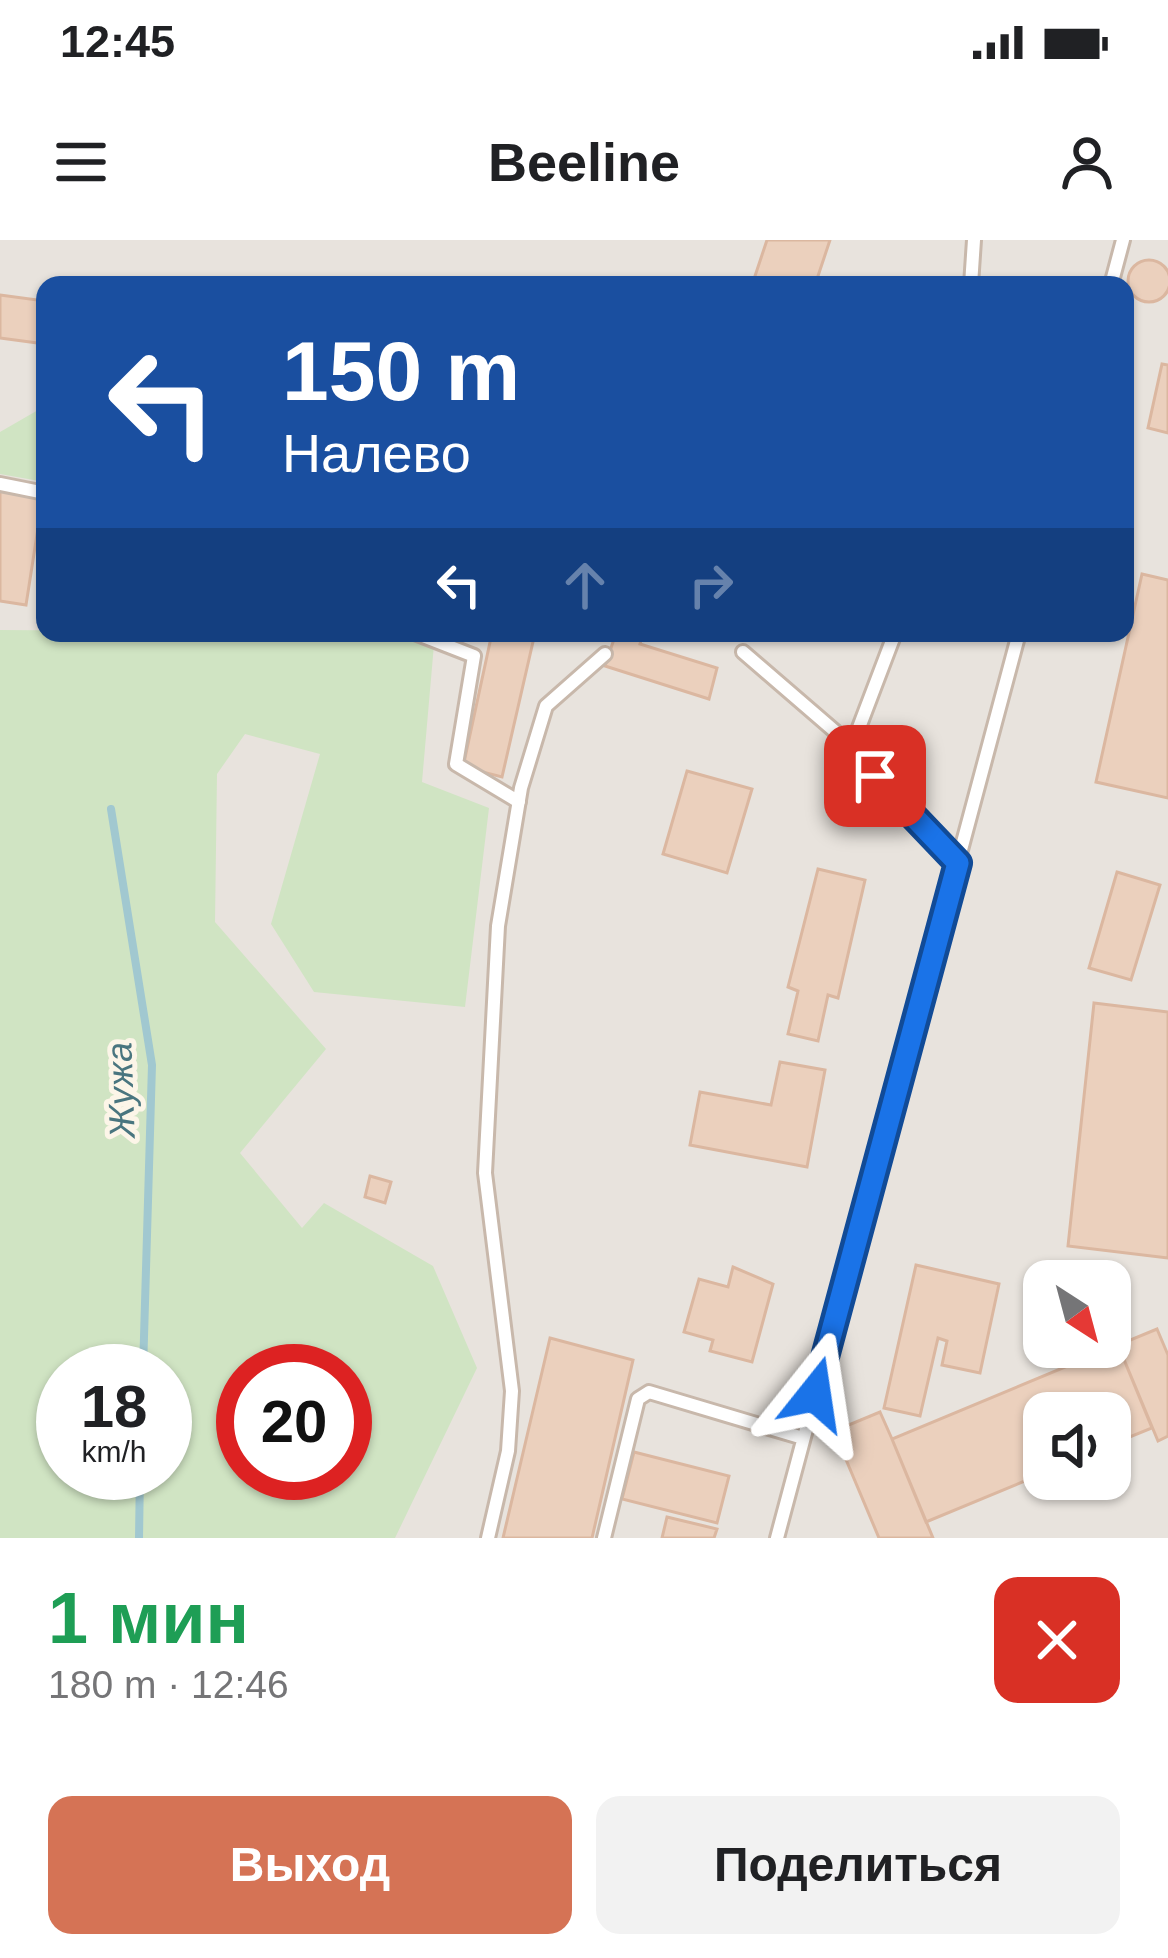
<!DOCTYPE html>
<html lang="ru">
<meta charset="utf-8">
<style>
:root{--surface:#fff;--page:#f2f2f2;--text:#202124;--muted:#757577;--accent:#d57355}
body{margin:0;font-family:Arial,sans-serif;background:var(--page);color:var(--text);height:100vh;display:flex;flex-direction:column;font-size:45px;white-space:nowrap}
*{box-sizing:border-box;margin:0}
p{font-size:39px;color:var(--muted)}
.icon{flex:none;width:66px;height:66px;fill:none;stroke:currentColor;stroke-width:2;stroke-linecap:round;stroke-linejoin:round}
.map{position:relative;height:1298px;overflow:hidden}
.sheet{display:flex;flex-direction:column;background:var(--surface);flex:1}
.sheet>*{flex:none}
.guide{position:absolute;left:36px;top:36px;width:1098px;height:366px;border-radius:24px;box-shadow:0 3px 9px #0004;background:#1a4fa0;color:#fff;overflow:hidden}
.needle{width:78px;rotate:144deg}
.tools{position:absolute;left:1023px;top:1020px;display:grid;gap:24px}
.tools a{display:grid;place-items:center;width:108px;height:108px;border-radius:24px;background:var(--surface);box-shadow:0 3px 9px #0004;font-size:60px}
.speed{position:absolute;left:36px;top:1104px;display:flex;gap:24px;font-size:60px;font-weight:700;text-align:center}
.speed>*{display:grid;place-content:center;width:156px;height:156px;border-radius:50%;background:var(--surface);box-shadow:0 3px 9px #0004;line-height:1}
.speed small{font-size:30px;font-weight:400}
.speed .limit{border:18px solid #d22;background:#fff;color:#111}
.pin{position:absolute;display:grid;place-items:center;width:102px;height:102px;color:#fff;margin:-51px;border-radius:24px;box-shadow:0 6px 18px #0006}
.me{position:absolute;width:132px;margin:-66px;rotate:15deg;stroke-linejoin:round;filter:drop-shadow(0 0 9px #0008)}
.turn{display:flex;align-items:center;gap:42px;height:252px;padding:0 48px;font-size:54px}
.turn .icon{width:156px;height:156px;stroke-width:2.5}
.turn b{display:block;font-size:84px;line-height:102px}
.lanes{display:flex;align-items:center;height:114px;padding:0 48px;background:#0003;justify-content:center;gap:60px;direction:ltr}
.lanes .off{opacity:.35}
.round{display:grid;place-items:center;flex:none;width:126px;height:126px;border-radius:24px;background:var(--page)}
.overview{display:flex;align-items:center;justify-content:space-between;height:204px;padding:0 48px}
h1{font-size:72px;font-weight:800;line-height:90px;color:#1e9e55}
.cta{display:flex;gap:24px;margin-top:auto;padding:24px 48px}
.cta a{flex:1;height:138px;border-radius:24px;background:var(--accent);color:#fff;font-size:48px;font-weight:800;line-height:138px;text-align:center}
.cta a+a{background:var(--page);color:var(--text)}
.status{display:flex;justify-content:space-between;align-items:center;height:84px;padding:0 60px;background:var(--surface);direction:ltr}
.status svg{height:33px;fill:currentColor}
header{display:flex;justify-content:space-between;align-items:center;height:156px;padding:0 48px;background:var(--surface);font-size:54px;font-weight:800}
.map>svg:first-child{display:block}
.industrial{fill:#e8e3dd;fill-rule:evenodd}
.green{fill:#d0e4c3;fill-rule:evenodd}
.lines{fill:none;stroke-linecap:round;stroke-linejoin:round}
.stream{stroke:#a1c8d0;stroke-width:8}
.building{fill:#ebd0bd;stroke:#dbb7a0;stroke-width:3}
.lane-casing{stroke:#c8b8ab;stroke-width:18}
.lane{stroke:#fff;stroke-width:12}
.route-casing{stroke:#114b97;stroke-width:30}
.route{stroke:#1a73e8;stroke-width:21}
.labels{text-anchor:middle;stroke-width:10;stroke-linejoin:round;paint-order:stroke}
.water-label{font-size:36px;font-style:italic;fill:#49757f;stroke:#fcf5e8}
</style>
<div class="status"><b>12:45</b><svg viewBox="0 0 49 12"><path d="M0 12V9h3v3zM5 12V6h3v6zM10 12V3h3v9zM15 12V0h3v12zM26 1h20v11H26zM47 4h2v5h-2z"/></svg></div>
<header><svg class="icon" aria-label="menu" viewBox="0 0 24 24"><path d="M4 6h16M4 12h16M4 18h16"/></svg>Beeline<svg class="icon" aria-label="person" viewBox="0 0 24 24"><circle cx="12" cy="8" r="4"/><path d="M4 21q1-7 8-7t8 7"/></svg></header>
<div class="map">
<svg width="1168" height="1298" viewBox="0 0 1168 1298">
<rect width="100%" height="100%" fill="#f9f0e3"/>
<path class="industrial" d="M 0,0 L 1168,0 L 1168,1298 L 0,1298 ZM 45,45 L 1125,45 L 1125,393 L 45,393 ZM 1044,1041 L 1110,1041 L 1110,1107 L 1044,1107 ZM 63,1131 L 165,1131 L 165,1233 L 63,1233 ZM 243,1131 L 345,1131 L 345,1233 L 243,1233 ZM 1044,1173 L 1110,1173 L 1110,1239 L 1044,1239 Z"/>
<path class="green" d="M 45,166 L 45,242 L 0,234 L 0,192 Z
M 0,390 L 435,393 L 422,542 L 489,568 L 465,767 L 314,752 L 271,684 L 320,514 L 245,494 L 217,534 L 215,682 L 326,809 L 240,913 L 302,988 L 324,963 L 433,1026 L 477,1128 L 395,1298 L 0,1298 ZM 63,1131 L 165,1131 L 165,1233 L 63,1233 ZM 243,1131 L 345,1131 L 345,1233 L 243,1233 Z"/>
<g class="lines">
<path class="stream" d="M 111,569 L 152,825 L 143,1131
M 139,1298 L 140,1233"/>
</g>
<path class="building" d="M 767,0 L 830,0 L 815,45 L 752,45 Z
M1128 41a21 21 0 1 1 42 0a21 21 0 1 1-42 0Z
M 0,55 L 45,61 L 45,104 L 0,98 Z
M 1162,124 L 1168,125 L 1168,193 L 1148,188 Z
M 0,249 L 43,256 L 26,365 L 0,361 Z
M 1142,334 L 1168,340 L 1168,558 L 1096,542 Z
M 492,393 L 535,393 L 502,537 L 463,527 Z
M 616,393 L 643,393 L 640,404 L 717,428 L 709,459 L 605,426 Z
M 687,531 L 752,549 L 727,633 L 663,614 Z
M 818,629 L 865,640 L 838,758 L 828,755 L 818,801 L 788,794 L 798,751 L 788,747 Z
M 1117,632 L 1160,645 L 1131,740 L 1089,728 Z
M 1094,763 L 1168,772 L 1168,1018 L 1068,1006 Z
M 780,822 L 825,830 L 807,927 L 690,905 L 700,852 L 771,865 Z
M 370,936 L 391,942 L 385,963 L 365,957 Z
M 916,1025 L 999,1044 L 980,1133 L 942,1125 L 947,1101 L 938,1098 L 920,1176 L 884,1168 Z
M 733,1027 L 773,1044 L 752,1122 L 710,1111 L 713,1100 L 684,1092 L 699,1039 L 728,1047 Z
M 1157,1089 L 1168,1115 L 1168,1196 L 1158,1201 L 1118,1105 Z
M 550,1098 L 633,1120 L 592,1298 L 503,1298 Z
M 1118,1105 L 1152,1188 L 1110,1205 L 1110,1173 L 1044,1173 L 1044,1233 L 926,1282 L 892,1199 Z
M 880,1172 L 892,1199 L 933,1298 L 879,1298 L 834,1191 Z
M 634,1212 L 729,1236 L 717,1283 L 622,1259 Z
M 667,1277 L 717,1289 L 714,1298 L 662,1298 Z"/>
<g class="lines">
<defs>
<path id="lane" d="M 971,45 L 974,0
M 1111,45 L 1123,0
M 0,244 L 45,253
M 415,393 L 474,416 L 456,524 L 519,562
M 743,412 L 852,506 L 899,566 L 958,623
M 852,506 L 895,393
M 488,1298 L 508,1211 L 512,1151 L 485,933 L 498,686 L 521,548 L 546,466 L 605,414
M 604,1298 L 638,1159 L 649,1152 L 803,1198
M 777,1298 L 1019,393"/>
</defs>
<use href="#lane" class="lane-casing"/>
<use href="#lane" class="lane"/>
</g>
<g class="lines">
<defs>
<path id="route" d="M 815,1154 L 958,623 L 875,536"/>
</defs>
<use href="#route" class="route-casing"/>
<use href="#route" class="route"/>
</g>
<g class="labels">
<g class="water-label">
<text transform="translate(120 850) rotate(-92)" y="13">Жужа</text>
</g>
</g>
</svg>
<div class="tools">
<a><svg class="needle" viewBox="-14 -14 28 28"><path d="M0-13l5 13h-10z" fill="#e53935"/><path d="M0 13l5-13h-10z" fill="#757577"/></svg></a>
<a><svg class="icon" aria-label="sound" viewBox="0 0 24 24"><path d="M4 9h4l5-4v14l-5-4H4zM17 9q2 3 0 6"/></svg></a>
</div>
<div class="speed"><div>18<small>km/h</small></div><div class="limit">20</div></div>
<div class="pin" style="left:875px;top:536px;background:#d93025"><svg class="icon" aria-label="arrive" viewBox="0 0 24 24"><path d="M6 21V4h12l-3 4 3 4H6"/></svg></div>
<svg class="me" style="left:815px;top:1154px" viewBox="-20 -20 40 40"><path d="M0-17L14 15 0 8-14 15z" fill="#1a73e8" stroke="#fff" stroke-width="4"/></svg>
<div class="guide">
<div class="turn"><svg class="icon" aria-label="left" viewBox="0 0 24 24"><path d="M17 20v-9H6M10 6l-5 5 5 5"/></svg><div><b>150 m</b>Налево</div></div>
<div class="lanes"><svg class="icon" aria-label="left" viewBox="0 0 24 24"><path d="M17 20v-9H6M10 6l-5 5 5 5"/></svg><svg class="icon off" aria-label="ahead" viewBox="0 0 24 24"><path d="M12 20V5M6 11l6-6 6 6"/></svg><svg class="icon off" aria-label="right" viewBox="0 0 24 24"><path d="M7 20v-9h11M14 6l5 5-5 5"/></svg></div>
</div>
</div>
<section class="sheet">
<div class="overview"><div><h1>1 мин</h1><p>180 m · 12:46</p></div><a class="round" style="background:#d93025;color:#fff"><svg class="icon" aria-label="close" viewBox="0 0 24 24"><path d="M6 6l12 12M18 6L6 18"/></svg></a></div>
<div class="cta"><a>Выход</a><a>Поделиться</a></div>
</section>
